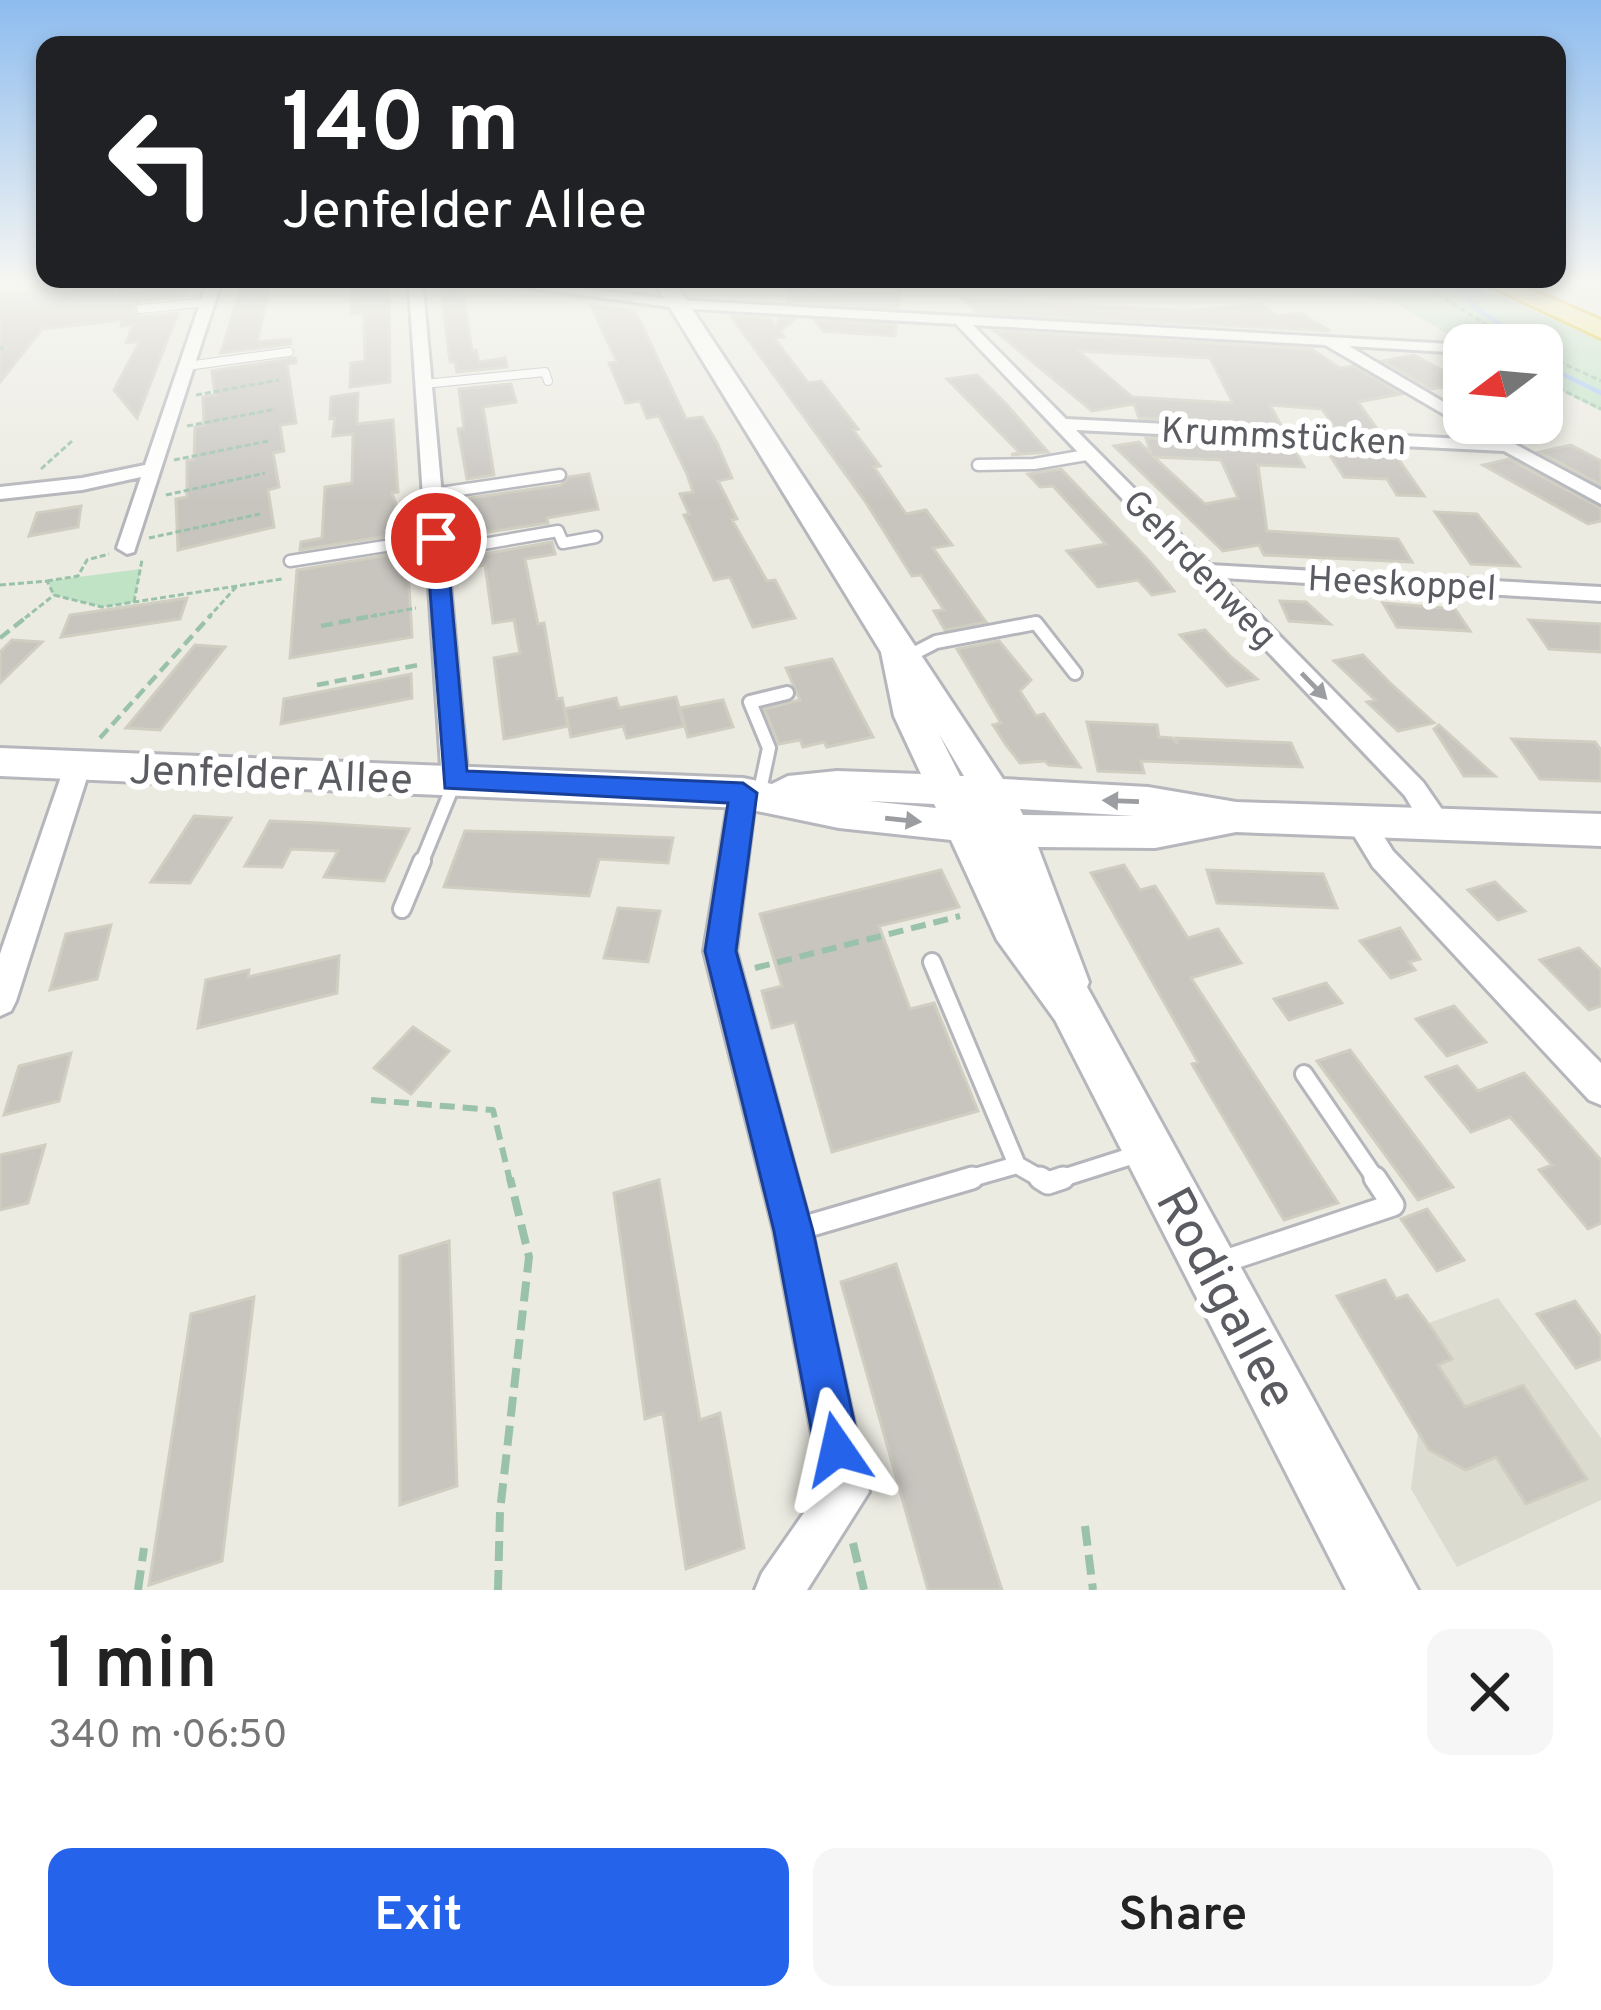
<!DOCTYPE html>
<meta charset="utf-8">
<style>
:root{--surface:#fff;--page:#f6f6f6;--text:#222;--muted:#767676;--accent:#2563eb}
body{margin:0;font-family:Overpass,sans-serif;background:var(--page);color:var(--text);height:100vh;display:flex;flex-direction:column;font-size:45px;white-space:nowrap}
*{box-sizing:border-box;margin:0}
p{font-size:39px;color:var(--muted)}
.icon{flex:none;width:66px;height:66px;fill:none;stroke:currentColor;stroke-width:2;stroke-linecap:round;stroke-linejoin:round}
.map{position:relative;height:1590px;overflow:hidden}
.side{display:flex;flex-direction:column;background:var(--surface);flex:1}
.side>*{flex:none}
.guide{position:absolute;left:36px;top:36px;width:1530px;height:252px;border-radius:24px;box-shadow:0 6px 18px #0003;background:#202124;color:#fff;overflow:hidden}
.needle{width:78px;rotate:254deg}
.tools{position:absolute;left:1443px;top:324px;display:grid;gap:24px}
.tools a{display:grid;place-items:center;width:120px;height:120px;border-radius:24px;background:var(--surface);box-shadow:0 6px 18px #0003;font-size:60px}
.pin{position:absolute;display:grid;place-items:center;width:102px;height:102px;color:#fff;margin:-51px;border:6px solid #fff;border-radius:50%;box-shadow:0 3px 12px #0007}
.me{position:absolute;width:132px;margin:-66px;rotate:349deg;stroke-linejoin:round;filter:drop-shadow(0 0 9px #0008)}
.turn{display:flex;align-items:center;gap:42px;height:252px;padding:0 48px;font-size:54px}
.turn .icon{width:156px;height:156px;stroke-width:2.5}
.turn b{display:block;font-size:84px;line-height:102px}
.round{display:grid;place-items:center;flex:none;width:126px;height:126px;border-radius:24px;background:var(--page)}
.headline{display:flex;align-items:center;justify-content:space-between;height:204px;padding:0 48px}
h1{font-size:72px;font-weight:600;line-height:90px}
.button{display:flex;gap:24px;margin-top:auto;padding:24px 48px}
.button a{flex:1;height:138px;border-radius:24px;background:var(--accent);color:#fff;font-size:48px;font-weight:600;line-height:138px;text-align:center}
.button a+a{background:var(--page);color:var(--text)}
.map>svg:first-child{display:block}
.education{fill:#dcdbd0}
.green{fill:#c0e2c5}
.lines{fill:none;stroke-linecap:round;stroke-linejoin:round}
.stream{stroke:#a5c8f9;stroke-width:4.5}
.building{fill:#c8c5bf;stroke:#d0cec1;stroke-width:3;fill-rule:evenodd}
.service-far4-casing{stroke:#b4b6bc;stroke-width:10}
.service-far3-casing{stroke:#b4b6bc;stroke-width:15}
.service-far2-casing{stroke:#b4b6bc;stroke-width:18}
.service-far1-casing{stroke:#b4b6bc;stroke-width:22}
.service-casing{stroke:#b4b6bc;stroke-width:27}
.minor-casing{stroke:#b4b6bc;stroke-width:6}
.secondary-casing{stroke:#b6b7bd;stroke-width:6}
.motorway-casing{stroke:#dfbd0f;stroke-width:6}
.path-far3{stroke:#9ac2ab;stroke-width:3;stroke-dasharray:6 3;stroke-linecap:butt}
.path-far2{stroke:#9ac2ab;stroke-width:4.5;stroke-dasharray:12 6;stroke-linecap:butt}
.path-far1{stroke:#9ac2ab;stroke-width:6;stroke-dasharray:15 8;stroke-linecap:butt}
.path{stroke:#9ac2ab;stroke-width:8;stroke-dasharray:20 9;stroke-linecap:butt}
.service-far4{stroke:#fff;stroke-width:8}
.service-far3{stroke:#fff;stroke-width:10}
.service-far2{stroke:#fff;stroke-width:12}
.service-far1{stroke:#fff;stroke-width:16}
.service{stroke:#fff;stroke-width:21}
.minor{fill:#fff;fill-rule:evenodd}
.secondary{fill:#fff;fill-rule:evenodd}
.motorway{fill:#f6eb8f;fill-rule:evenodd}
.oneway{fill:#9c9da1}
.route{fill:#2563eb;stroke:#184099;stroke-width:3}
.labels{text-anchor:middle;stroke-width:12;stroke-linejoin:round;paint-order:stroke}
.far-street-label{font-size:36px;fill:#5a5c62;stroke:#fff}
.street-label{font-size:42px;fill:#5a5c62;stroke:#fff}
.near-street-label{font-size:51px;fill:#5a5c62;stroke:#fff}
</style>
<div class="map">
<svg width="1601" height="1590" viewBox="0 0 1601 1590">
<rect width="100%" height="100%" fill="#ecebe2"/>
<path class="education" d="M 1385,1280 L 1396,1298 L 1407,1295 L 1415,1328 L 1498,1298 L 1601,1438 L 1601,1500 L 1457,1567 L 1411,1489 L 1418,1433 L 1337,1296 Z"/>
<path class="green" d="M 1149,280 L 1466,280 L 1601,341 L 1601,411 L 1542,381 L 1542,345 L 1465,344 L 1395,303 L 1339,289 Z
M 141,569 L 134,602 L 102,607 L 54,595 L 47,581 Z"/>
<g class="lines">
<path class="stream" d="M 1364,280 L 1483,292
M 1464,292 L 1475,308 L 1533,345
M 1542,364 L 1601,393"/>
</g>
<path class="building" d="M 65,280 L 112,280 L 105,293 L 188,284 L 182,296 L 140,301 L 133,307 L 141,317 L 178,313 L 137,418 L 114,390 L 140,341 L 126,343 L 133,325 L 121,326 L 122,320 L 42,329 L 0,382 L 0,295 L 30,292 L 36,283 Z
M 352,280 L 389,280 L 390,382 L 350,387 L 351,363 L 365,361 L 364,313 L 351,314 Z
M 271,281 L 257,342 L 290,339 L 291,344 L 221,353 L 242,284 Z
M 452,287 L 463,292 L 472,351 L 476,350 L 479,362 L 505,358 L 507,367 L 457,372 L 455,362 L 450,362 L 441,290 Z
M 787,288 L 878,294 L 900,292 L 898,308 L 787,302 L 791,293 Z
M 963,299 L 1189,311 L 1260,304 L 1278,316 L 1301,313 L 1330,331 L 977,313 Z
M 591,306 L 633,311 L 641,323 L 686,419 L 702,417 L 717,443 L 732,478 L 718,481 L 737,519 L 732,520 L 767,581 L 775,580 L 795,618 L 753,627 L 730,577 L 714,580 L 684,515 L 689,514 L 680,494 L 693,492 L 687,474 L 659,416 L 647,418 L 640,401 L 626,403 L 609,363 L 617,362 Z
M 731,316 L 769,318 L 776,326 L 779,318 L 795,319 L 780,331 L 784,337 L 774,338 L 808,383 L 821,381 L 858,429 L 853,430 L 880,466 L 874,467 L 906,514 L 926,510 L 952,545 L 933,548 L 986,622 L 945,630 L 934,611 L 944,610 L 921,575 L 912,576 L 865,501 Z
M 815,320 L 896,325 L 895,336 L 823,331 Z
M 995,331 L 1311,349 L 1340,368 L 1353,366 L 1401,394 L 1358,402 L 1378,430 L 1335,428 L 1322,409 L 1270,405 L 1281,425 L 1139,418 L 1134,404 L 1092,411 ZM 1078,351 L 1210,358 L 1233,403 L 1132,397 Z
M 1414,355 L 1464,382 L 1464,384 L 1431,389 L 1383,361 Z
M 295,358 L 296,363 L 287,364 L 296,423 L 280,425 L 284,451 L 273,453 L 279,487 L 268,490 L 274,527 L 178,550 L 176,499 L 187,497 L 187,461 L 194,459 L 195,427 L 204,425 L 203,397 L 215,395 L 212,371 Z
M 977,375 L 1008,406 L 1048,452 L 1011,455 L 1019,452 L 947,379 Z
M 511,384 L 516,402 L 483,407 L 494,475 L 467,479 L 458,429 L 464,428 L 459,389 Z
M 358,393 L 357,424 L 393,420 L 398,492 L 392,493 L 406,533 L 300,550 L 301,542 L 322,538 L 325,487 L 352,483 L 353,434 L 333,436 L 335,418 L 330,419 L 331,397 Z
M 1146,438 L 1292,445 L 1304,467 L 1258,465 L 1267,531 L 1398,539 L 1412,562 L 1264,555 L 1259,545 L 1223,551 L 1114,446 L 1139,442 L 1151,454 ZM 1154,457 L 1221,460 L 1238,498 L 1205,504 Z
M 1571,445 L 1601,461 L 1601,485 L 1539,452 Z
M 1348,448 L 1392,450 L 1424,496 L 1397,495 L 1387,479 L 1344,477 L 1329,454 L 1352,455 Z
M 1509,459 L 1601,508 L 1601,521 L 1588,524 L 1483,465 Z
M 1061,469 L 1150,562 L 1174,591 L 1152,595 L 1138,580 L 1098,587 L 1067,551 L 1106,544 L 1053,486 L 1040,487 L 1028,474 Z
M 589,474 L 598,509 L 547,518 L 548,523 L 475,534 L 470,498 L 561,485 L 569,477 Z
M 81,506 L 78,527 L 29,536 L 37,513 Z
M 1435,512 L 1477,514 L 1519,566 L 1471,564 Z
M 552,542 L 555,554 L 525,559 L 538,624 L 544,623 L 557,699 L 562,698 L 568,726 L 504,739 L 494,658 L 520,653 L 514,620 L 493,623 L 485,565 L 479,566 L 478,555 Z
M 407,552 L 412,637 L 290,658 L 297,570 Z
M 187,598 L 180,619 L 61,637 L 70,615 Z
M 1280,601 L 1306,602 L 1330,624 L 1289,621 Z
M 1383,603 L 1455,609 L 1470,631 L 1397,627 Z
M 1529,620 L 1601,624 L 1601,652 L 1549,649 Z
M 1205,630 L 1231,657 L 1257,679 L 1227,686 L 1180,635 Z
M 12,640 L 42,642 L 0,683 L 0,652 Z
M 999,641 L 1031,680 L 1020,691 L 1036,716 L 1044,714 L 1080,767 L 1049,765 L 1045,761 L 1020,763 L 1006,745 L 993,725 L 1001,723 L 957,649 Z
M 195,645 L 225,647 L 160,730 L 126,728 Z
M 1363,655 L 1389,682 L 1434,723 L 1398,731 L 1367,702 L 1375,700 L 1334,661 Z
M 832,659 L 873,737 L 827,747 L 824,742 L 803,747 L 800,740 L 779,744 L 764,709 L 800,700 L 786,668 Z
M 411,674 L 412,698 L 281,724 L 284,699 Z
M 676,697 L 684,726 L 627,738 L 623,726 L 571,737 L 565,709 L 616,698 L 619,708 Z
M 723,700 L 733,727 L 688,737 L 680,708 Z
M 1087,722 L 1157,725 L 1159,737 L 1172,738 L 1178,744 L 1176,738 L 1291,743 L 1302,767 L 1141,761 L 1144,773 L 1098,771 Z
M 1439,725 L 1495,776 L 1464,776 L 1434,729 Z
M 1512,739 L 1595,742 L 1601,750 L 1601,781 L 1540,779 Z
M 194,816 L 231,818 L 190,883 L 151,882 Z
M 270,821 L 319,823 L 409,829 L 384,881 L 324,877 L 338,851 L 291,849 L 282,867 L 245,866 Z
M 465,831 L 553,833 L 673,838 L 668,863 L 599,859 L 589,896 L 444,887 Z
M 1124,865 L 1140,890 L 1155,886 L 1188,938 L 1218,929 L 1241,963 L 1191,978 L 1338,1203 L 1284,1220 L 1192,1064 L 1198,1062 L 1091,873 Z
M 941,870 L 959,907 L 879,926 L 910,1009 L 934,1003 L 978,1111 L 832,1152 L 795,1022 L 772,1028 L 762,991 L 782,986 L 760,914 Z
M 1207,870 L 1323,874 L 1337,908 L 1217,903 Z
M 1495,882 L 1525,911 L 1498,920 L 1468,890 Z
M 618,908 L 660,911 L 648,962 L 604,958 Z
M 111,925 L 97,979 L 50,990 L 66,934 Z
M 1400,928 L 1420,959 L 1409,962 L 1415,970 L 1391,978 L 1360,941 Z
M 1579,948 L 1601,970 L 1601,1006 L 1589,1010 L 1540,960 Z
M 339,956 L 337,993 L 198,1028 L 206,980 L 249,970 L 248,977 Z
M 1326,983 L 1342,1003 L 1289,1020 L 1274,999 Z
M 1454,1006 L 1486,1042 L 1447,1056 L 1416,1019 Z
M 413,1027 L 449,1051 L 411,1094 L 374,1068 Z
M 1350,1050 L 1453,1187 L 1418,1200 L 1317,1061 Z
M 71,1053 L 59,1101 L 4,1115 L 19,1066 Z
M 1457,1066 L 1478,1091 L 1524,1073 L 1601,1160 L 1601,1223 L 1588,1229 L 1539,1170 L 1552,1165 L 1510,1117 L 1471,1132 L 1426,1077 Z
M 45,1145 L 28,1203 L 0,1210 L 0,1155 Z
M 659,1180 L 700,1420 L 720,1413 L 744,1548 L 686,1569 L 663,1413 L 645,1419 L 614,1193 Z
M 1427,1209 L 1464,1260 L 1437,1271 L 1401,1219 Z
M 449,1241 L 457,1486 L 400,1505 L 400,1256 Z
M 896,1264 L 1002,1590 L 928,1590 L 841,1282 Z
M 1385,1280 L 1396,1299 L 1407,1295 L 1433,1330 L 1452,1359 L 1438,1365 L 1465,1407 L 1523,1385 L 1587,1479 L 1526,1504 L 1496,1457 L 1466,1470 L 1429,1450 L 1337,1296 Z
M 254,1297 L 222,1561 L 149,1585 L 191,1314 Z
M 1575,1301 L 1601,1337 L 1601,1359 L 1576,1368 L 1537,1314 Z"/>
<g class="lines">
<defs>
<path id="service-far4" d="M 141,309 L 208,302
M 187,366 L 289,352
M 424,384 L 545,372 L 548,381"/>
<path id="service-far3" d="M 978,465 L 1034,464 L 1092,454
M 433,494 L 560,475
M 437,552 L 558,531 L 563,543 L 596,537
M 290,561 L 436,538"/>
<path id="service-far2" d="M 903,659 L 936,642 L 1036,623 L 1075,673
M 759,795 L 769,748 L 750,702 L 787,693
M 421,864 L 455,781"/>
<path id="service-far1" d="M 402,909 L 422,861
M 932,962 L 1017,1165
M 1304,1074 L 1377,1181
M 961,1181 L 1017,1165 L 1045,1181
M 1053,1181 L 1141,1153"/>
<path id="service" d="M 1040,1178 L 1048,1183 L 1063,1178
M 798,1229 L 972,1178
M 1222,1262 L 1393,1205 L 1375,1178"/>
<path id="minor" d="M 208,280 L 222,280 L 134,552 L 127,554 L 117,548 L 141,477 L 82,490 L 0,499 L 0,487 L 82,478 L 145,465 Z
M 413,280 L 427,280 L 423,288 L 468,781 L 455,791 L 442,781 L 409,288 Z
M 473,280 L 512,280 L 677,300 L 1469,345 L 1464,345 L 1464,353 L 1349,346 L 1464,414 L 1464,423 L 1471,423 L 1464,426 L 1325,345 L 973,325 L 1066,419 L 1485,440 L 1486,433 L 1492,432 L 1601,490 L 1601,504 L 1504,451 L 1076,430 L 1210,565 L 1601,587 L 1601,601 L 1223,578 L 1423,782 L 1452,824 L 1448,832 C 1425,839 1416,813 1405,796 L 956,324 L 677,308 Z
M 78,755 L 91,765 L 16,1001 L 11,1011 L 0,1016 L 0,954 L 65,765 Z
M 743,783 L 756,793 L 736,951 L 812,1231 L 869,1492 L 807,1590 L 755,1590 L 762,1573 L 822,1487 L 774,1231 L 704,951 L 730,793 Z
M 1359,810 L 1369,813 L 1393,851 L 1601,1063 L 1601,1105 L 1589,1100 L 1373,867 L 1345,821 L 1349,813 Z"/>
<path id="secondary" d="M 653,280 L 673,280 L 1003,779 L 1148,787 L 1236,802 L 1601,814 L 1601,846 L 1236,832 L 1155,848 L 1038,847 L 1089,982 L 1087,987 L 1418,1590 L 1346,1590 L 1055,1020 L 997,940 L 951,840 L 839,828 L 743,808 L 0,776 L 0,748 L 743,778 L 772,784 L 788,776 L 837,771 L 921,774 L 894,716 L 881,652 ZM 939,734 L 961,771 L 964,776 L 960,776 ZM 868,801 L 934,804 L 936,808 ZM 1020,809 L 1134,816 L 1023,815 Z"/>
<path id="motorway" d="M 1478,280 L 1509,280 L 1601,320 L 1601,338 Z"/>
</defs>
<use href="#service-far4" class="service-far4-casing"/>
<use href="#service-far3" class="service-far3-casing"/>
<use href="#service-far2" class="service-far2-casing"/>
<use href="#service-far1" class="service-far1-casing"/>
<use href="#service" class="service-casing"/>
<use href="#minor" class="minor-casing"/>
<use href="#secondary" class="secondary-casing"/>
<use href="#motorway" class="motorway-casing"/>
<path class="path-far3" d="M 1414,280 L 1520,345
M 109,291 L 195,281
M 0,350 L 3,346
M 1542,354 L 1601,381
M 1542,380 L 1601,409
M 196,395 L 279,380
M 187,426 L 276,409
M 174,460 L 268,441
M 41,469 L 72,441
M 166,495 L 265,473
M 149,538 L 260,514
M 47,581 L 78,576 L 87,560 L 109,554
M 0,585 L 47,581 L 54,595 L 102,607 L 282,579
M 134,602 L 142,560
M 25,618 L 54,595
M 208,618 L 237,586
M 362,618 L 416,608"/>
<path class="path-far2" d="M 321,626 L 377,615
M 0,638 L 29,615
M 317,685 L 423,664
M 100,738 L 211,615"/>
<path class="path-far1" d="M 755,968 L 960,916
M 371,1100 L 493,1110 L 510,1181"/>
<path class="path" d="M 1085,1526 L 1093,1590
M 853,1543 L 864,1590
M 138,1590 L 144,1548
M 498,1590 L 500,1511 L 529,1257 L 510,1178"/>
<use href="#service-far4" class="service-far4"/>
<use href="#service-far3" class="service-far3"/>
<use href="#service-far2" class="service-far2"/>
<use href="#service-far1" class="service-far1"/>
<use href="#service" class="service"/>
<use href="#minor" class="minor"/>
<use href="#secondary" class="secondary"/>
<use href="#motorway" class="motorway"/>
</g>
<defs><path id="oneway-solid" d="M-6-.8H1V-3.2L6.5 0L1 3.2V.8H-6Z" transform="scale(3)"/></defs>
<g class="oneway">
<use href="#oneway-solid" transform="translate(1314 686) rotate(46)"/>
<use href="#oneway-solid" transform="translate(1121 801) rotate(-178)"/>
<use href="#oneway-solid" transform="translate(903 820) rotate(6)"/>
</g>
<linearGradient id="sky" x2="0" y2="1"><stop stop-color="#8dbcef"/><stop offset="0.56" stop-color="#f6f6f2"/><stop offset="1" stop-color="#f6f6f2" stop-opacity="0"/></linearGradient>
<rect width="1601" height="502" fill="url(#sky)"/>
<path class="route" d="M 436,532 L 446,538 L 467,771 L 743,783 L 757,793 L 736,951 L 813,1231 L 860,1449 L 853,1465 L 837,1471 L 821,1465 L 815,1449 L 774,1231 L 705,951 L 728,803 L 445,788 L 426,538 Z"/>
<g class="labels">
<g class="far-street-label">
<text transform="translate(1284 435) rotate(3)" y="13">Krummstücken</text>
<text transform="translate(1201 568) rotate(46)" y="13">Gehrdenweg</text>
<text transform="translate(1402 582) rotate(3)" y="13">Heeskoppel</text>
</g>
<g class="street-label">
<text transform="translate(271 773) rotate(2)" y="15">Jenfelder Allee</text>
</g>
<g class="near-street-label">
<text transform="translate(1228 1297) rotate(62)" y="18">Rodigallee</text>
</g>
</g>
</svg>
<div class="tools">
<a><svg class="needle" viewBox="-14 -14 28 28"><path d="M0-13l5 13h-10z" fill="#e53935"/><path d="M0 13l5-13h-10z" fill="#767676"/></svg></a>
</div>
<div class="pin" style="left:436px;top:538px;background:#d93025"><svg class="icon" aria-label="arrive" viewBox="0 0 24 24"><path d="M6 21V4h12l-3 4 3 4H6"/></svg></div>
<svg class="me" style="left:837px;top:1449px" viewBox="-20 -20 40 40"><path d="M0-17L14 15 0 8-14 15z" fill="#2563eb" stroke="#fff" stroke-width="4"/></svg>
<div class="guide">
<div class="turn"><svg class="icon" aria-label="left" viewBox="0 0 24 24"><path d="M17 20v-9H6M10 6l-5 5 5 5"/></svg><div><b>140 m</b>Jenfelder Allee</div></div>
</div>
</div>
<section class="side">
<div class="headline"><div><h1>1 min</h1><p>340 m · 06:50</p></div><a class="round"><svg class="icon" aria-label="close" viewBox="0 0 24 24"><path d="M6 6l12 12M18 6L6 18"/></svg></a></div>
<div class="button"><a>Exit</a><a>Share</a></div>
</section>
